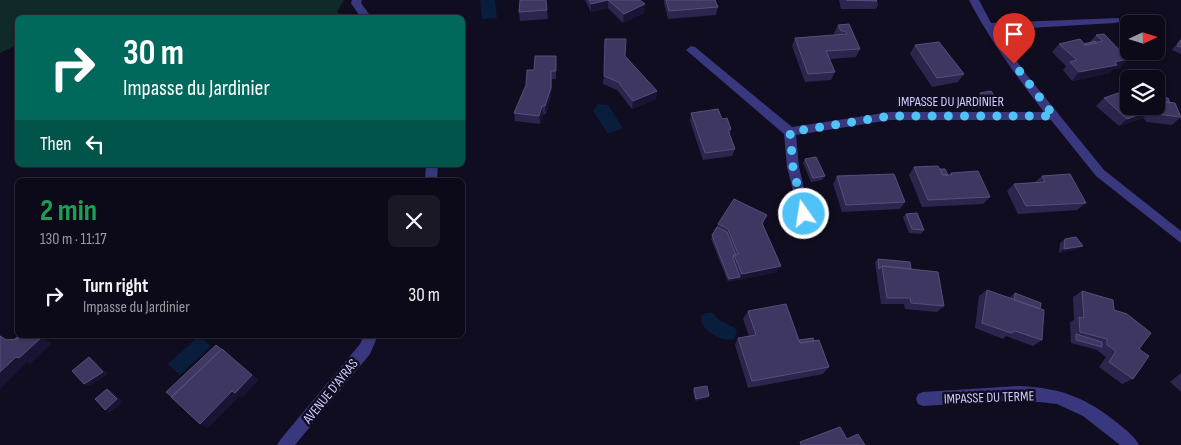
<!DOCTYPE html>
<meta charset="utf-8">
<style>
:root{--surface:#0c0a18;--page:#1a1825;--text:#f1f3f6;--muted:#9a9aa2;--line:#2c2b37}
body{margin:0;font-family:"Sofia Sans Condensed",sans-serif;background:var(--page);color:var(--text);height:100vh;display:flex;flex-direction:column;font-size:19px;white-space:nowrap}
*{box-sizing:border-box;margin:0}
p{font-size:16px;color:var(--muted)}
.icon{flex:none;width:28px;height:28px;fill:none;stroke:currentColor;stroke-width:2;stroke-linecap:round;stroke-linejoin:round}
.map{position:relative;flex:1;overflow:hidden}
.sheet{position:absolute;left:15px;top:178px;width:450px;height:160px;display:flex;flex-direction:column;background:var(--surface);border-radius:8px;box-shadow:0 1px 4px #0004,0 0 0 1px var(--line)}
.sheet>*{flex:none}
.guide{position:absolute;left:15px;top:15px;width:450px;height:152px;border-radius:8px;box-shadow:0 1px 4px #0004,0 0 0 1px var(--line);background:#00695c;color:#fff;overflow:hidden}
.needle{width:32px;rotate:86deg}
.controls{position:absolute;left:1120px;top:15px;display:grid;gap:10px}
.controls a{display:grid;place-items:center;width:45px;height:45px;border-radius:8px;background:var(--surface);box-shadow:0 1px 4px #0004,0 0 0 1px var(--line);font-size:25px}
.pin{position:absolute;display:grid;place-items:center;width:42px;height:42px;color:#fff;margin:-51px -21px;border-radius:50% 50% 50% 0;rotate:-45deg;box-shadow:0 0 5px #0007}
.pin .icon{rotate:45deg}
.me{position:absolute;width:55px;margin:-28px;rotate:347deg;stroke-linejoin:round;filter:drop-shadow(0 0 4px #0008)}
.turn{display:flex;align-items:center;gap:18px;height:105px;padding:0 25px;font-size:22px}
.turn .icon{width:65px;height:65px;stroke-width:2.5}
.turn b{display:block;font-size:35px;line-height:42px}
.then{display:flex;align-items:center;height:48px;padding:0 25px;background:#0003;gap:10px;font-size:19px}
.round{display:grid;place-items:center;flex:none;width:52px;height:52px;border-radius:8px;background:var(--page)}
.overview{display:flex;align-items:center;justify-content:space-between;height:85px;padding:0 25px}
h1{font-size:30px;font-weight:700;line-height:38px;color:#1e9e55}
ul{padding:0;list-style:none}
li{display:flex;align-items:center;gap:15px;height:65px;padding:0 25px}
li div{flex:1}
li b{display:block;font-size:19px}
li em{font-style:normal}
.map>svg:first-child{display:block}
.green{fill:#102a29}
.water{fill:#091d3d}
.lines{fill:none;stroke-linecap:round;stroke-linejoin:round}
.minor{fill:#39387f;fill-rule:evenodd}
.wall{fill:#2c264e}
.shaded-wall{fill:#1a1434}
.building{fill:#3e3761;stroke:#554f7a}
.route{stroke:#4fc3f7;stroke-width:9;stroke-dasharray:0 16.2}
.labels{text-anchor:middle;stroke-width:5;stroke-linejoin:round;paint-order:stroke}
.street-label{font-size:14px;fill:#d1ccff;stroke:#100d20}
</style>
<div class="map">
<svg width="1181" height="445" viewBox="0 0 1181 445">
<rect width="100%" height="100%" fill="#100d20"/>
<path class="green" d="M 0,0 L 344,0 L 337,12 L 343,17 L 18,18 L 17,45 L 0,53 Z"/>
<path class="water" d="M 480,0 L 495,0 L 497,18 L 482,19 Z
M 598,104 L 608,105 L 623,128 L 608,134 L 593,111 Z
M 706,313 L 713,313 L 718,319 L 735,328 L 737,333 L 734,339 C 722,342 706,333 701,322 L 701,316 Z
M 199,336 L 211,346 L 180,375 L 168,364 Z"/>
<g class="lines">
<path class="minor" d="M 352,0 L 362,0 L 361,3 L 372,18 L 361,18 L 351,3 Z
M 969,0 L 979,0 L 991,23 L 1119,18 L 1119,22 L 1115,23 L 995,30 L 1026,74 L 1104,170 L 1181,231 L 1181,243 L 1096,176 L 1051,120 L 890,120 L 796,135 L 799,167 L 810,214 L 808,218 L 800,218 L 787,167 L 784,134 L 686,50 L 691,46 L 695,47 L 792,127 L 890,112 L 1044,112 C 1016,76 990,40 969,0 Z
M 426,165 L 438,165 L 437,180 L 425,180 Z
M 364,335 L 378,335 L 370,354 L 295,445 L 277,445 L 280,440 L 360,344 Z
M 1020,386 C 1062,388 1087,398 1120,425 C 1127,431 1135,437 1139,445 L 1120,445 L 1083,416 L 1057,404 L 1039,402 L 999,401 L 923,406 L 918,404 L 916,399 L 918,394 L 923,392 Z"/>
</g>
<path class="wall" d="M 546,0 L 548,19 L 520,21 L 519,12 Z
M 585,0 L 640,0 L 644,13 L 623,23 L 608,8 L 591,12 Z
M 664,0 L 715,0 L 718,7 L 716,15 L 668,19 L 664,3 Z
M 839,0 L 877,0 L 878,5 L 876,9 L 841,9 Z
M 849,24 L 860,49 L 856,57 L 830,59 L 835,72 L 831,80 L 805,82 L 792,46 L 795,38 L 835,35 L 834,33 L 838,25 Z
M 1096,35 L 1128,59 L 1120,68 L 1113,69 L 1109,73 L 1072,81 L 1063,70 L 1066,66 L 1052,52 L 1059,44 L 1084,44 L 1090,42 Z
M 1181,38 L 1181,54 L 1172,50 Z
M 915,45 L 964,74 L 958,82 L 932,87 L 910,54 Z
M 556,56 L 556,79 L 552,79 L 551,96 L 546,114 L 543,114 L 540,124 L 515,121 L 514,113 L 534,70 Z
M 625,56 L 657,91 L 656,99 L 632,109 L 617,90 L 603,84 L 604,76 Z
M 980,93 L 995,97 L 992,101 L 981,103 L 977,97 Z
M 1104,98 L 1161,98 L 1170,103 L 1181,116 L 1181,117 L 1172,125 L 1147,122 L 1143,118 L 1119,126 L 1096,106 Z
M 691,113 L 722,119 L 731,129 L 730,135 L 735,149 L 732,156 L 703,160 L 690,121 Z
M 805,159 L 825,176 L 822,180 L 811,182 L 803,163 Z
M 914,167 L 948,175 L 949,175 L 951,173 L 990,197 L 983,204 L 922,207 L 909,175 Z
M 837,176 L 905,202 L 900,209 L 842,212 L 833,184 Z
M 1042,176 L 1086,203 L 1077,210 L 1018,214 L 1007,191 L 1014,184 L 1035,182 Z
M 906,214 L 924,230 L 921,234 L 909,233 L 903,217 Z
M 767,215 L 763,224 L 777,272 L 728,282 L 711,239 L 718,224 Z
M 1065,239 L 1078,249 L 1059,253 L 1060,243 Z
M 878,259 L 911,269 L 944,306 L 937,312 L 905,309 L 904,304 L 881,304 L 875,262 Z
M 987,290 L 1010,299 L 1010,297 L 1015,293 L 1040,309 L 1042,340 L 1033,346 L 1006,336 L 1003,339 L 975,328 L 979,296 Z
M 1082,291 L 1114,310 L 1139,349 L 1133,379 L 1122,384 L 1099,367 L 1106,357 L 1097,350 L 1071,343 L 1070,322 L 1074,320 L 1073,297 Z
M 748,311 L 799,340 L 814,341 L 829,367 L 823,374 L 748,388 L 735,345 L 738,338 L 749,336 L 743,319 Z
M 1181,373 L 1181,392 L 1170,382 Z
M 694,388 L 708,398 L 695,401 L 693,391 Z"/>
<path class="shaded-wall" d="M 608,0 L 608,8 L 591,12 L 591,4 Z
M 645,4 L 644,13 L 623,23 L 624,14 Z
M 1128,59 L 1120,68 L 1113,69 L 1109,73 L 1072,81 L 1079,72 L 1115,62 Z
M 551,71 L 551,96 L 546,114 L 545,106 Z
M 657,91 L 656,99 L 632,109 L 633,101 Z
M 542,106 L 543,114 L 540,124 L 539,116 Z
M 1151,110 L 1143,118 L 1119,126 L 1127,119 Z
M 1083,246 L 1078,249 L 1059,253 L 1064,249 Z
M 781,266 L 777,272 L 739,280 L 742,274 Z
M 740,277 L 739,280 L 728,282 L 729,279 Z
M 0,334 L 2,336 L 13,343 L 6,340 L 0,336 Z
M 29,335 L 38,335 L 52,343 L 30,364 L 27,362 L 0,389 L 0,372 Z
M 216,345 L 259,380 L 242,398 L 240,396 L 208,428 L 200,424 L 232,391 L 252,375 Z
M 89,357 L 94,360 L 108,374 L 90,386 L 84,384 Z
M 107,389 L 112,391 L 123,402 L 110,413 L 105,410 Z
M 709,396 L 708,398 L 695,401 L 696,399 Z"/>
<path class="building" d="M 520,0 L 546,0 L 547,10 L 519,12 Z
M 589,0 L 608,0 L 591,4 Z
M 608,0 L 640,0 L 645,4 L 624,14 Z
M 666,0 L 715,0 L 718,7 L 669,11 Z
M 846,0 L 876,0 L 877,1 Z
M 849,24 L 860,49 L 826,51 L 835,72 L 808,74 L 795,38 L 847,34 L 845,31 L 841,31 L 838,25 Z
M 1104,34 L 1128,59 L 1115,62 L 1117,65 L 1079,72 L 1070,62 L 1077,60 L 1059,44 L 1080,39 L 1085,45 L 1103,41 L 1096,35 Z
M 605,39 L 626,39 L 625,56 L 657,91 L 633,101 L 618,82 L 604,76 Z
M 1181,40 L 1181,47 L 1177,46 Z
M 1095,41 L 1097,43 L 1085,45 L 1084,44 Z
M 939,42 L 964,74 L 937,78 L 915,45 Z
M 535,56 L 556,56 L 556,71 L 551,71 L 551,88 L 545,106 L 542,106 L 539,116 L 514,113 L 526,85 L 527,70 L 534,70 Z
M 1127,90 L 1129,90 L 1129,106 L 1156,106 L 1156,93 L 1159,93 L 1162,100 L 1166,102 L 1175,103 L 1181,117 L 1156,114 L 1151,110 L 1127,119 L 1104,98 Z
M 991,91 L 995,97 L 984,98 L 980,93 Z
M 1161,98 L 1168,98 L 1170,103 L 1166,102 L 1162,100 Z
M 718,109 L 722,119 L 727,118 L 731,129 L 728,130 L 735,149 L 705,153 L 691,113 Z
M 816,157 L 825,176 L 813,178 L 805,159 Z
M 938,166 L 943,175 L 952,175 L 951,173 L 978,171 L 990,197 L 928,200 L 914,167 Z
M 940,169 L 945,169 L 948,175 L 943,175 Z
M 894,174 L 905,202 L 846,205 L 837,176 Z
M 1070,174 L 1086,203 L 1026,206 L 1014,184 L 1045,182 L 1042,176 Z
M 734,199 L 767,215 L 762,223 L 781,266 L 742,274 L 734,255 L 738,254 L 728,229 L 718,224 Z
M 917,213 L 924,230 L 912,229 L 906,214 Z
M 717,227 L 727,232 L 736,255 L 734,255 L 733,258 L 740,277 L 729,279 L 712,235 Z
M 1076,237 L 1083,246 L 1064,249 L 1065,239 Z
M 878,259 L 910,262 L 911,269 L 882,266 L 879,269 Z
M 882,266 L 938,272 L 944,306 L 911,303 L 910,298 L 887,298 Z
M 987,290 L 1044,310 L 1042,340 L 1015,331 L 1011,333 L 982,323 Z
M 1082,291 L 1113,300 L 1114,310 L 1127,314 L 1151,333 L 1139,349 L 1149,356 L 1133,379 L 1109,362 L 1116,351 L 1107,345 L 1107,339 L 1080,332 L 1079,317 L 1084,318 Z
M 1015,293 L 1041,303 L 1040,309 L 1014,300 Z
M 786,304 L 800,343 L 819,340 L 829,367 L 752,381 L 738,338 L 756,335 L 748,311 Z
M 1076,334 L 1102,342 L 1102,347 L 1076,340 Z
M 20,335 L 22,335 L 17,339 L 15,339 Z
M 22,335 L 37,335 L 41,338 L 19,358 L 16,357 L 0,372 L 0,336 L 6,340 L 17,339 Z
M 813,338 L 814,341 L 800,343 L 799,340 Z
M 216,345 L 225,352 L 222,349 L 172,397 L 166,392 Z
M 222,349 L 252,375 L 235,393 L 232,391 L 200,424 L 171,397 Z
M 89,357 L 103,372 L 84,384 L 72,371 Z
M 707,386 L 709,396 L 696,399 L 694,388 Z
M 107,389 L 117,399 L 105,410 L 95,399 Z
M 840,427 L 847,439 L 858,434 L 865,445 L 801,445 L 800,442 Z"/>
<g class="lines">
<path class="route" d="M 804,214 L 793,167 L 790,132 L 890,116 L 1054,116 L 1014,64"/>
</g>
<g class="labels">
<g class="street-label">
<text x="951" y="106">IMPASSE DU JARDINIER</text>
<text transform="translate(330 391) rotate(-51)" y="5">AVENUE D'AYRAS</text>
<text transform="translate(989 397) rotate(-2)" y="5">IMPASSE DU TERME</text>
</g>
</g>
</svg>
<div class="controls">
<a><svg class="needle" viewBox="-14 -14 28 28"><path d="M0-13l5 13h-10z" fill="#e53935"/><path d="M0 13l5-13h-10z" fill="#9a9aa2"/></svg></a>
<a><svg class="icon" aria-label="layers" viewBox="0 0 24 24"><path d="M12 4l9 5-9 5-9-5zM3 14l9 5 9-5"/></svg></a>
</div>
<div class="pin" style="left:1014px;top:64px;background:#d93025"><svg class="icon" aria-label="arrive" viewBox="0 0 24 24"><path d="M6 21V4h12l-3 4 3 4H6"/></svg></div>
<svg class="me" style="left:804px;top:214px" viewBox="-20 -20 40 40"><circle r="17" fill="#4fc3f7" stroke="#fff" stroke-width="3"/><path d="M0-11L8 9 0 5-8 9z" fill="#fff"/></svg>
<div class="guide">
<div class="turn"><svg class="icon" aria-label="right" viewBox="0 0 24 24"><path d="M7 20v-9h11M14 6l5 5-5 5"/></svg><div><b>30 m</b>Impasse du Jardinier</div></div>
<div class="then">Then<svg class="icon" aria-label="left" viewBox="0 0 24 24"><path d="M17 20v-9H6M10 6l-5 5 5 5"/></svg></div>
</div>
<section class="sheet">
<div class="overview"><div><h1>2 min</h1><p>130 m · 11:17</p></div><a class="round"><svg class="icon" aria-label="close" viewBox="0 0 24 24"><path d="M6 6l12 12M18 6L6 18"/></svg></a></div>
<ul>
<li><svg class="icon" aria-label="right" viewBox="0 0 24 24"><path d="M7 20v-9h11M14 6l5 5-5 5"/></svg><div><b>Turn right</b><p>Impasse du Jardinier</p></div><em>30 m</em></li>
</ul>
</section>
</div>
